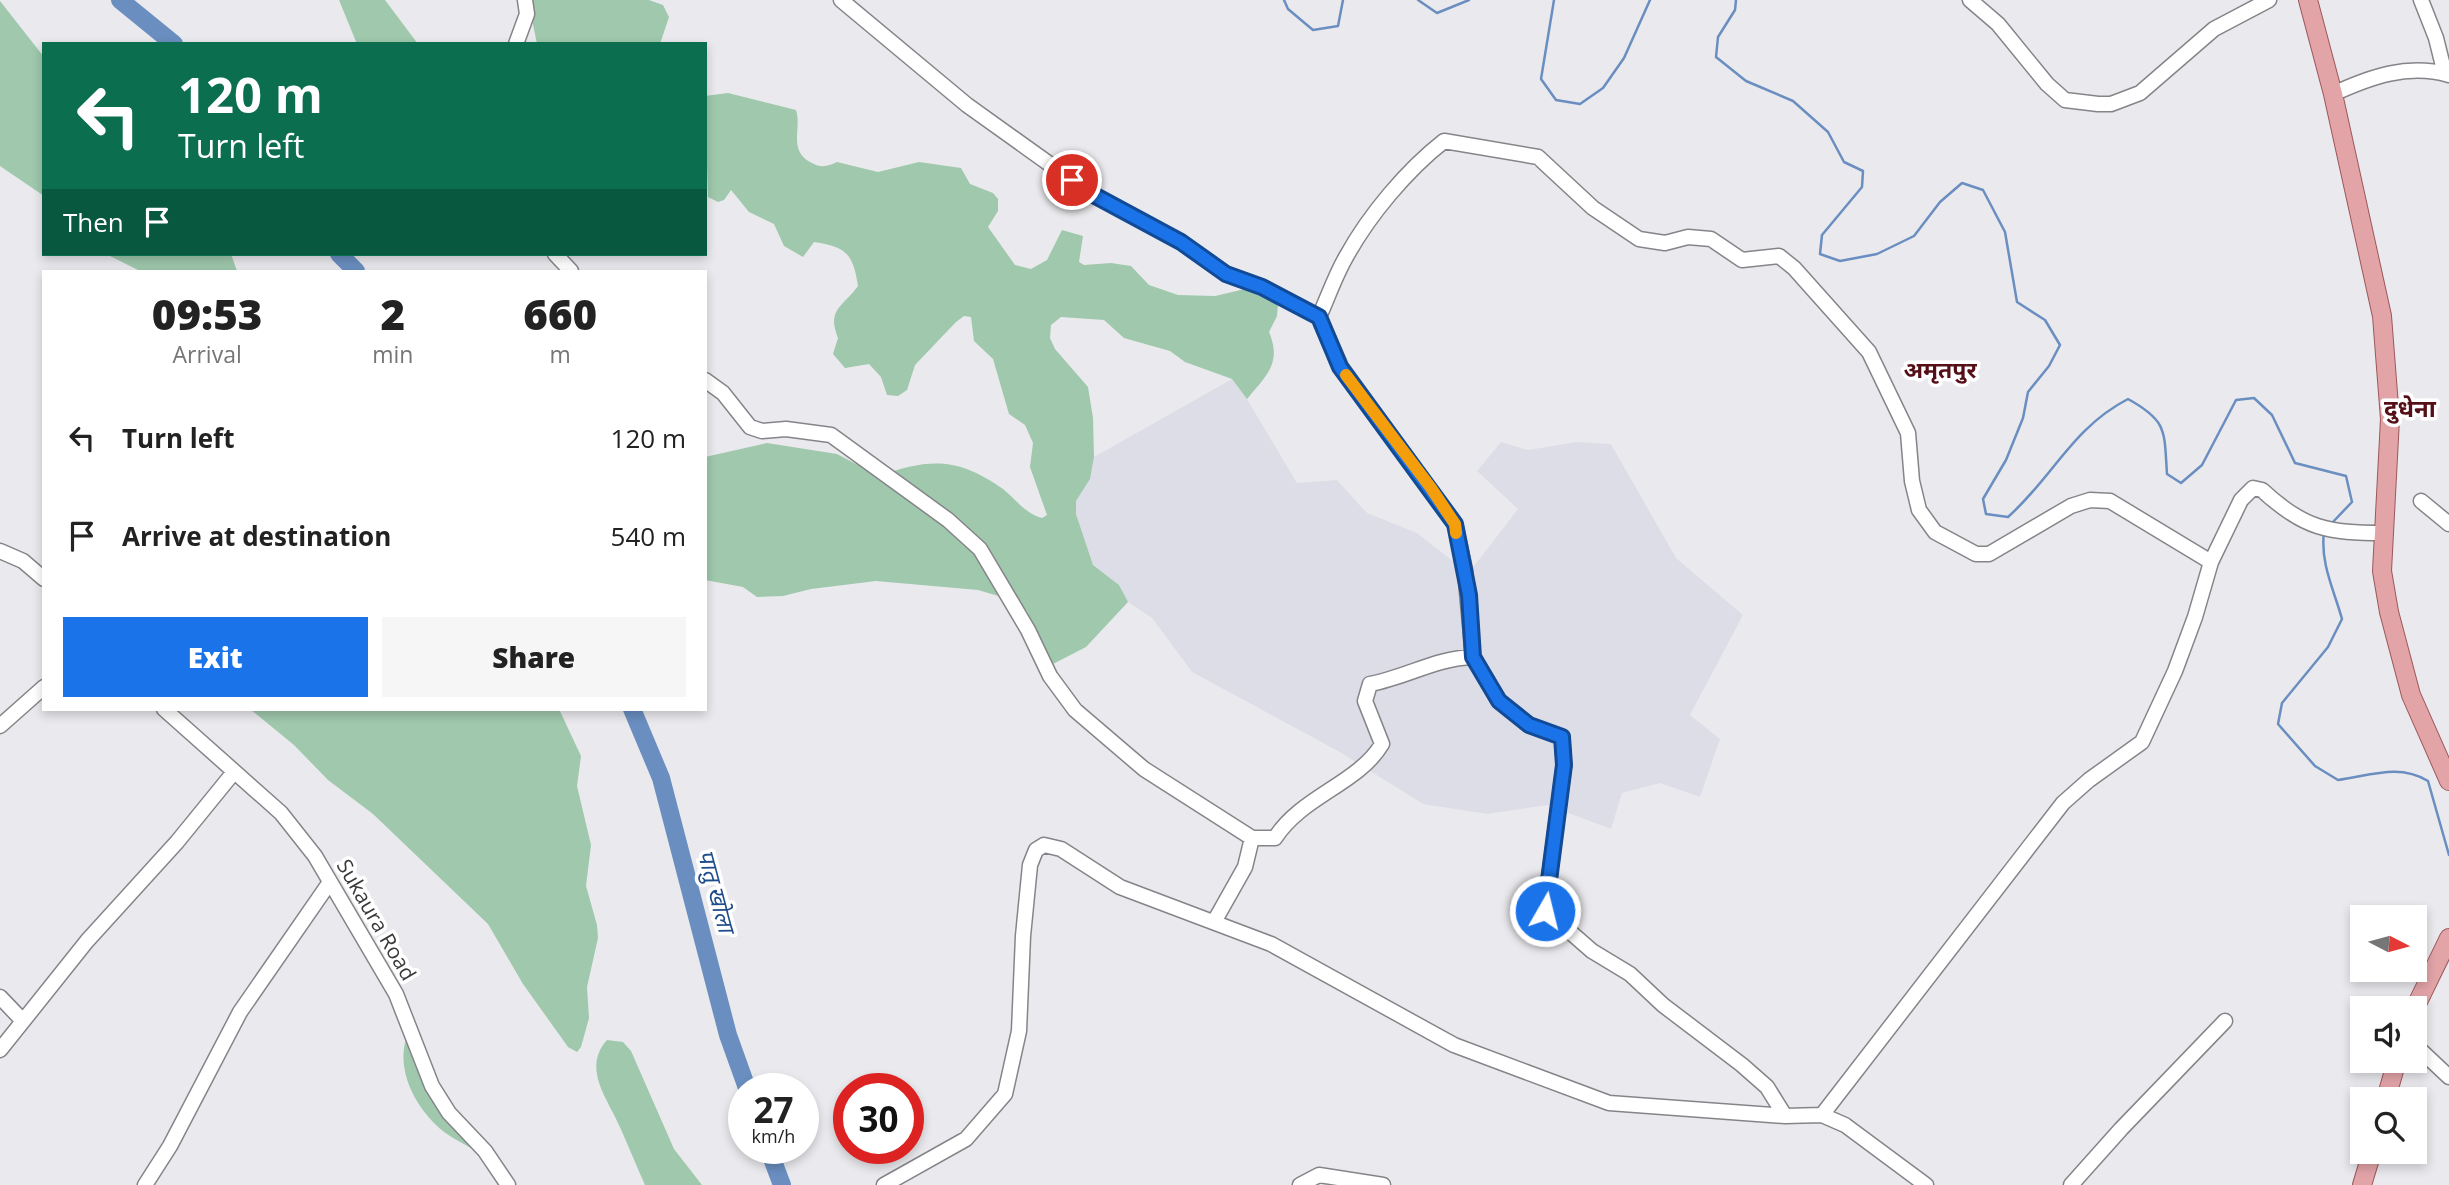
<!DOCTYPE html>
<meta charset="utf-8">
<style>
:root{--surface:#fff;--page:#f6f6f6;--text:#222;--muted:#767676;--accent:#1a73e8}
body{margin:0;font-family:"Open Sans","Noto Sans Devanagari",sans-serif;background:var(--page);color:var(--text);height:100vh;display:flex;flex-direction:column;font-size:26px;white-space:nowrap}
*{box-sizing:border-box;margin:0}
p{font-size:23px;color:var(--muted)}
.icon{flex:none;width:38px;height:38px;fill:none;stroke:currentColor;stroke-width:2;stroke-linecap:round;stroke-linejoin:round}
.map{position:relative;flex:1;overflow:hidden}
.side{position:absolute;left:42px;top:270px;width:665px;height:441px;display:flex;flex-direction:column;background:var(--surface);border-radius:0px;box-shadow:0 4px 10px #0003}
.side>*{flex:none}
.top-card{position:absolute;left:42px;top:42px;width:665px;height:214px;border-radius:0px;box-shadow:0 4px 10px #0003;background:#0b6e4f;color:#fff;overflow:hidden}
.needle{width:46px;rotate:96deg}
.buttons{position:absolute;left:2350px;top:905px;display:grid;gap:14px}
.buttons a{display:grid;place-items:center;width:77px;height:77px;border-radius:0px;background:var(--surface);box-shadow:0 4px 10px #0003;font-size:35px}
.speed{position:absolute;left:728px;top:1073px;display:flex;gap:14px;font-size:35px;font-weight:700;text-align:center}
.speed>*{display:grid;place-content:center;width:91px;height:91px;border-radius:50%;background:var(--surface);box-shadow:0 4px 10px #0003;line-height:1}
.speed small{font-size:18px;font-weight:400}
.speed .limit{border:10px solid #d22;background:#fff;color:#111}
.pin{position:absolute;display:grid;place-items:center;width:60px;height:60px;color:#fff;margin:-30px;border:4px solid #fff;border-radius:50%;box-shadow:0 2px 7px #0007}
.me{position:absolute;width:77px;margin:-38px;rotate:8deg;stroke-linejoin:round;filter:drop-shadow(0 0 5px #0008)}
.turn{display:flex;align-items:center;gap:24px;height:147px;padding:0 21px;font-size:32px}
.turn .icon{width:91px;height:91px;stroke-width:2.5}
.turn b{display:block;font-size:49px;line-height:60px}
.then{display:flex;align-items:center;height:66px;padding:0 21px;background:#0003;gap:14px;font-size:26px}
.eta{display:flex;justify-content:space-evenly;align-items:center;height:119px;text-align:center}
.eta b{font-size:42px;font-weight:800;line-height:49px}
.cta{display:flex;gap:14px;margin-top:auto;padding:14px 21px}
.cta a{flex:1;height:80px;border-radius:0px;background:var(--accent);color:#fff;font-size:28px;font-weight:800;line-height:80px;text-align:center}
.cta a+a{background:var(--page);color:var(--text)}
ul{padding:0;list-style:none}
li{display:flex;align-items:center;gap:21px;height:98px;padding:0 21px}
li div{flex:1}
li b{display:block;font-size:26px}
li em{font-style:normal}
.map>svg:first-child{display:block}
.built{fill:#dddde7}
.green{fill:#9fc8ac}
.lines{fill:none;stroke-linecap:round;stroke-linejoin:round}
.stream{stroke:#6a8ec0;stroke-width:2.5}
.river{stroke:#6a8ec0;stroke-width:18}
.minor-casing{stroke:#858589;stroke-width:17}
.major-casing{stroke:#9b575c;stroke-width:20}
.minor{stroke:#fff;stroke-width:14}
.major{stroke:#e3a4a8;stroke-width:18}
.route-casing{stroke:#114b97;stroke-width:18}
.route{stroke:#1a73e8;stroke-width:12}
.slow{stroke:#f59e0b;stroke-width:12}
.labels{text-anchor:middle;stroke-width:7;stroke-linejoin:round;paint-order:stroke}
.street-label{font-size:21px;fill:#39393a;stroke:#fff}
.neighbourhood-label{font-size:23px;font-weight:bold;fill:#550f17;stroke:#fff}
.water-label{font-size:23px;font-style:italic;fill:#1f4d8b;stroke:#fff}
.quarter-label{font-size:24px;font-weight:bold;fill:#550f17;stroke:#fff}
</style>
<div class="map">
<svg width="2449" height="1185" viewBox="0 0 2449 1185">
<rect width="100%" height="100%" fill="#eaeaee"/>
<path class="built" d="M 1232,379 L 1247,399 L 1297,483 L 1337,480 L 1367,513 L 1417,533 L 1458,565 L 1474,566 L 1518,509 L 1477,471 L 1501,442 L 1528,450 L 1577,442 L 1611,444 L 1676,558 L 1743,615 L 1690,715 L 1720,739 L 1700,797 L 1660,783 L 1622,793 L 1611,829 L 1547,805 L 1487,814 L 1423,804 L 1338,751 L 1192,672 L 1152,618 L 1128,602 L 1119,585 L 1093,565 L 1076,514 L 1076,501 L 1090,479 L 1094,457 Z"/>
<path class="green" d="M 339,0 L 385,0 L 418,44 L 357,44 Z
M 528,0 L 649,0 L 663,5 L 669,17 L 660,44 L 537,44 Z
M 0,1 L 44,57 L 44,196 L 0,166 Z
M 728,93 L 796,110 C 802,128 788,150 810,162 C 820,168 827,167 837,162 L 878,172 L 919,162 L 961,168 L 970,184 L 993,193 L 998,199 L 998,211 L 988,227 L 1015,265 L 1031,269 L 1047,260 L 1062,230 L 1083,236 L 1079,262 L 1084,265 L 1111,263 L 1131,266 L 1149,285 L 1178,295 L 1215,296 L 1245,289 L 1257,291 L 1278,303 L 1277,316 L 1269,332 C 1282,363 1267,375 1247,399 L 1232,379 L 1185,362 L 1170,351 L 1124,338 L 1104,320 L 1061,317 L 1051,325 L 1050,338 L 1055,349 L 1088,387 L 1093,418 L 1094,457 L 1090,479 L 1076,501 L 1076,514 L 1093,565 L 1119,585 L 1128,602 L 1086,647 L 1051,665 L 1027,611 L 1012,600 L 978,590 L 876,581 L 811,589 L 783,596 L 757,597 L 743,587 L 705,580 L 705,457 L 767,443 L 837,454 L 879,476 C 929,458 958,457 1003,489 C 1017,500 1024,513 1042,518 L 1047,515 L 1030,467 L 1033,443 L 1025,425 L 1009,414 L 993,359 L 974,341 L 971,317 L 964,316 L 956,322 L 915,365 L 907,390 L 898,396 L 887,395 L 881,377 L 869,364 L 845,368 L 833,354 L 838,338 C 826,309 844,306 858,286 C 853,253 846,247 814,242 L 803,257 L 784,246 L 774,224 L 749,212 L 731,190 L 724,200 L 718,202 L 708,197 L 705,96 Z
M 106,254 L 231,254 L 237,271 L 140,271 Z
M 250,709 L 559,709 L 581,756 L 577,786 L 591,845 L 586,886 L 597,925 L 598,938 L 587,987 L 589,1018 L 581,1047 L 577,1052 L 568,1047 L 523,984 L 488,924 L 373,814 L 328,780 L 294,745 Z
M 406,1039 L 478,1152 C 465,1144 446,1136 435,1124 C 413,1102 397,1069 406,1039 Z
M 607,1040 L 623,1042 L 631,1051 L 674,1149 L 702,1185 L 645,1185 C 636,1165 628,1145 619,1125 C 607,1098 582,1068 607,1040 Z"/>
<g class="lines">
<path class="stream" d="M 1284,0 L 1288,9 L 1313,30 L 1338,26 L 1343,0
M 1418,0 L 1437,13 L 1469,0
M 1554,0 L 1541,79 L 1556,100 L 1580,104 L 1603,88 L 1624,58 L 1650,0
M 1736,0 L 1735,10 L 1718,37 L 1716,57 L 1746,81 L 1793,101 L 1828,132 L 1844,162 L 1863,171 L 1862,187 L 1822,235 L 1820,254 L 1840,261 L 1877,254 L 1914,236 L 1940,202 L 1962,183 L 1983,190 L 2005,232 L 2017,302 L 2045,320 L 2060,345 L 2049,366 L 2028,392 L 2023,418 L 2006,460 L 1983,499 L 1986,514 L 2008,517 C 2053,477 2072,428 2128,399 C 2168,421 2164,431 2167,474 L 2181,483 L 2202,465 L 2236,400 L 2254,398 L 2272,415 L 2295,463 L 2346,476 L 2352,502 L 2331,524
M 2324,532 C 2320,563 2334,590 2342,619 L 2328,647 L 2282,703 L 2278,724 L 2315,766 L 2338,780 C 2369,776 2399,763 2428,781 L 2449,855"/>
<path class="river" d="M 120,0 L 174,44
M 339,254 L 356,271
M 632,709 L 661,778 L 728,1035 L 747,1088
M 768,1148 L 782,1185"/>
<defs>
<path id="minor" d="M 841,0 L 967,105 L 1090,193 L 1181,242 L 1226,274 L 1262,287 L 1319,317 L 1341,367 L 1455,524 L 1465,570 L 1473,657 L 1499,701 L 1529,725 L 1562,737 L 1564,765 L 1545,910 L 1592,951 L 1630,974 L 1663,1005 L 1742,1065 L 1767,1087 L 1785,1116
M 1970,0 L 1998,24 L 2047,84 L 2065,100 L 2098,104 L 2111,104 L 2140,93 L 2214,29 L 2269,0
M 2421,0 L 2436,38 L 2445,74 L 2449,73
M 516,44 L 527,14 L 525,0
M 2333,94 C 2370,77 2408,63 2449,75
M 555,254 L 571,271
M 1319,317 C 1328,297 1335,276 1346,257 C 1369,215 1407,170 1444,141 L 1538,157 L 1593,208 L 1639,239 L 1665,243 L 1688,237 L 1711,239 L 1742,260 L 1779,256 L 1794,268 L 1869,352 L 1908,433 L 1912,481 L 1919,510 L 1935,532 L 1976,554 L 1989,554 L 2071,506 L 2090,500 L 2110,501 L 2211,562 L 2241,500 L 2253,488 L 2262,490 C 2304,529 2328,533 2384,533
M 705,380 L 723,393 L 750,427 L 762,431 L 786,429 L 831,435 L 948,520 L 980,549 L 1028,630 L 1050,676 L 1075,710 L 1144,769 L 1252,838 L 1245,867 L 1214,922
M 2421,501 L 2449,524
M 0,551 L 23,561 L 44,579
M 164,709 L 281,813 L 315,856 L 396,994 L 432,1086 L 449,1113 L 485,1151 L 508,1185
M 0,726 L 44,687
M 1252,838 L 1275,838 C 1302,796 1358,784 1382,744 L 1365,701 L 1370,684 C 1407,677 1436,658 1473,657
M 0,997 L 23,1021
M 2415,1045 L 2449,1077
M 0,1050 L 87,941 L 177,842 L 234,772
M 1822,1115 L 2063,803 L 2089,780 L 2142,742 L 2175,671 L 2195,617 L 2211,562
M 145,1185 L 170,1146 L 240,1012 L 330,882
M 884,1185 L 966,1139 L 1005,1094 L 1019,1031 L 1023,936 L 1030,865 L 1036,850 L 1044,845 L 1061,849 L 1120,887 L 1271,944 L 1454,1045 L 1526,1072 L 1609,1103 L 1785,1116 L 1822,1115 L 1845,1125 L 1926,1185
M 1300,1185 L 1319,1175 L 1383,1185
M 2071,1185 L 2121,1129 L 2225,1021"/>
<path id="major" d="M 2308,0 L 2333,94 L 2382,316 L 2390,419 L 2382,571 L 2389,612 L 2411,695 L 2449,781
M 2415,1008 L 2449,938
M 2386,1099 L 2397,1060
M 2362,1185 L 2372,1152"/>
</defs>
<use href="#minor" class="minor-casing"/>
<use href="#major" class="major-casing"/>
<use href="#minor" class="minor"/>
<use href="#major" class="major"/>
</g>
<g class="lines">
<defs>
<path id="route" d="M 1072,180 L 1090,193 L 1181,242 L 1226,274 L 1262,287 L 1319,317 L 1340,367 L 1455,524 L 1469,595 L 1473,657 L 1499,701 L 1529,725 L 1562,737 L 1564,765 L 1545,911"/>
</defs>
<use href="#route" class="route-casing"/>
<use href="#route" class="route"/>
<path class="slow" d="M 1346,375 L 1431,488 L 1455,524 L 1456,533"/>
</g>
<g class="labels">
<g class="street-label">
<text transform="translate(376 920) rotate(60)" y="7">Sukaura Road</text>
</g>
<g class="neighbourhood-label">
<text x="1940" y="378">अमृतपुर</text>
</g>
<g class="water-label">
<text transform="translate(716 891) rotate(75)" y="8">पातु खोला</text>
</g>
<g class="quarter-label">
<text x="2410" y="417">दुधेना</text>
</g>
</g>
</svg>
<div class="buttons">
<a><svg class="needle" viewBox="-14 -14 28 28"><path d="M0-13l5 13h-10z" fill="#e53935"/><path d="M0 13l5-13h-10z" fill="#767676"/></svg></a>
<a><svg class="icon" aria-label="sound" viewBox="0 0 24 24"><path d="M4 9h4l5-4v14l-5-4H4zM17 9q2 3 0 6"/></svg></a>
<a><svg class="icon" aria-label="search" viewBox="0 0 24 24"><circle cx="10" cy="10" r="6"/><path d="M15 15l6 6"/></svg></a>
</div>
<div class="speed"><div>27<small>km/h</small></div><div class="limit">30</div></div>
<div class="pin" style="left:1072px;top:180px;background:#d93025"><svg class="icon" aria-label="arrive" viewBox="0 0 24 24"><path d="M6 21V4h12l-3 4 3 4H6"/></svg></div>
<svg class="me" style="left:1545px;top:911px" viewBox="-20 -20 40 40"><circle r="17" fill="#1a73e8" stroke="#fff" stroke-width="3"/><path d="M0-11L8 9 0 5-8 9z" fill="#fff"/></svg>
<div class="top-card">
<div class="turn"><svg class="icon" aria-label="left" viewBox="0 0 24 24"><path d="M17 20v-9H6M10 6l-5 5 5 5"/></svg><div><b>120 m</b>Turn left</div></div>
<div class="then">Then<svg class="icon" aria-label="arrive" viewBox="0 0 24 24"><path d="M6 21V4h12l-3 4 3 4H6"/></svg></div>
</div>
<section class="side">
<div class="eta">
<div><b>09:53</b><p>Arrival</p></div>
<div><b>2</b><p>min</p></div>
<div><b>660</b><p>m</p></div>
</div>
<ul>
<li><svg class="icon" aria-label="left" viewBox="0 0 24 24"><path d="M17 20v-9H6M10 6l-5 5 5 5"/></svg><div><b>Turn left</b></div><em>120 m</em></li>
<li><svg class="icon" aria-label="arrive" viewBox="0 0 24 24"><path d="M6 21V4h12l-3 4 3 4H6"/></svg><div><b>Arrive at destination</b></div><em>540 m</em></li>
</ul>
<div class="cta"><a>Exit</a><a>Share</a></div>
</section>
</div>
